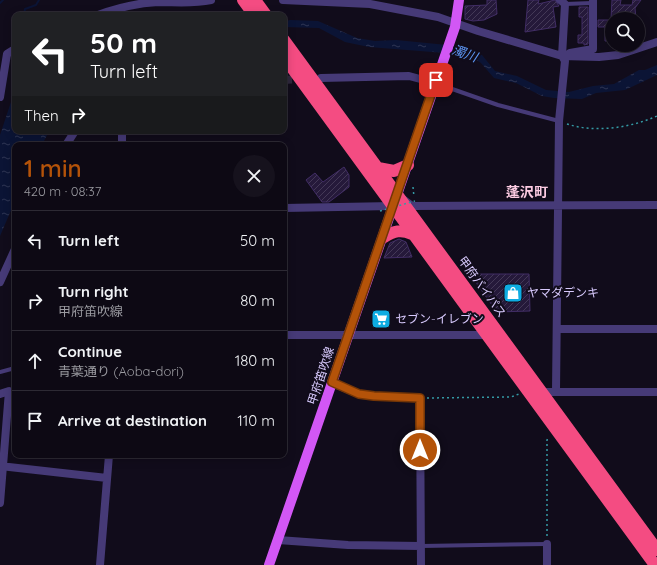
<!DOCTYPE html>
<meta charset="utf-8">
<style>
:root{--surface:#0d0914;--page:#16121d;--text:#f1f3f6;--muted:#9a9aa0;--line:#2d2a34;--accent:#b45309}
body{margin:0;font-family:Quicksand,"Noto Sans JP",sans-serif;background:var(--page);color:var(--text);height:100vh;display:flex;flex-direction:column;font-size:15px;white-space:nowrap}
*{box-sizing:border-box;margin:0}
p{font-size:13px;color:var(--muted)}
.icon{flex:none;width:22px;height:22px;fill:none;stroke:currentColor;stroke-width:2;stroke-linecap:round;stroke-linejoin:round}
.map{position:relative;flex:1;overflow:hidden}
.panel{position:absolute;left:12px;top:142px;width:275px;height:316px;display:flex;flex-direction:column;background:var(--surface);border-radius:8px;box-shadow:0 2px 10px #0003,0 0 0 1px var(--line)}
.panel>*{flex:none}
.banner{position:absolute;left:12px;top:12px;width:275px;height:122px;border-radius:8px;box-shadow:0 2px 10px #0003,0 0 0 1px var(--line);background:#202124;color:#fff;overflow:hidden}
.fabs{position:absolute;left:605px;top:12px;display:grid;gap:8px}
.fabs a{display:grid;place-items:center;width:40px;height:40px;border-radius:50%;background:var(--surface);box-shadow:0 2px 10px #0003,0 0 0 1px var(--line);font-size:20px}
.pin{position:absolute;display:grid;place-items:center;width:34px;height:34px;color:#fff;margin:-17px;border-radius:8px;box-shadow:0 2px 6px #0006}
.me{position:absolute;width:44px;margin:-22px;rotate:0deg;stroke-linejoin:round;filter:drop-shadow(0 0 3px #0008)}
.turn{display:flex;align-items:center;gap:14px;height:84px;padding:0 12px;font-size:18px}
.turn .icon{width:52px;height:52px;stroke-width:2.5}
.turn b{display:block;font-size:28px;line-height:34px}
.then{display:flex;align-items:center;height:38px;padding:0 12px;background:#0003;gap:8px;font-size:15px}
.round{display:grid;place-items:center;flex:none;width:42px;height:42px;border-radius:21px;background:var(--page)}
.summary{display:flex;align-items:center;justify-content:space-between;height:68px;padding:0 12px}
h1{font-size:24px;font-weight:600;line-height:30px;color:var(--accent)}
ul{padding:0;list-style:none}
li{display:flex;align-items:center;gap:12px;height:60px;padding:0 12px;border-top:1px solid var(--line)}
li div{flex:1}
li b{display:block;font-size:15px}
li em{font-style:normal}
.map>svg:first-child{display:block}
.water{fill:url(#water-ripples)}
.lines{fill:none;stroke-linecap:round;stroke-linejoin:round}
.stream{stroke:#0b1435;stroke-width:2}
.building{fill:url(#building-hatch);stroke:#412d65}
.street-tunnel{stroke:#2f283d;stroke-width:8;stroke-dasharray:8 4;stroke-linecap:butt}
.path{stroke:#349aa5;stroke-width:1.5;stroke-dasharray:2 3;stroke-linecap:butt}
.lane{stroke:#463a77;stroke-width:4}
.street{stroke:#463a77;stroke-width:8}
.primary{stroke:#d257f5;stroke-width:10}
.highway{stroke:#f44c82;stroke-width:12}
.path-bridge{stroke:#349aa5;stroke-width:1.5;stroke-dasharray:2 3;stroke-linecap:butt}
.route-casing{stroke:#753606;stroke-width:10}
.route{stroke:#b45309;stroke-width:7}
.labels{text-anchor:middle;stroke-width:4;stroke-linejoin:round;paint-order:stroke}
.street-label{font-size:12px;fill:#d7c9fc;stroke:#110c1b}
.poi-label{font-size:12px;fill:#d7c9fc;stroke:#110c1b;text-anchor:start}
.water-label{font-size:13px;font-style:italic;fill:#5d97f5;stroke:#110c1b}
.quarter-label{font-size:14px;font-weight:bold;fill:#fccbe2;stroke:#110c1b}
</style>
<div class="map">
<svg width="657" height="565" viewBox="0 0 657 565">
<defs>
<pattern id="water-ripples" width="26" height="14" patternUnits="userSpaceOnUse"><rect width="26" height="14" fill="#0b1435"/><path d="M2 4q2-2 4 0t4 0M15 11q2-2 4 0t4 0" fill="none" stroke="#2e3553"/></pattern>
<pattern id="building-hatch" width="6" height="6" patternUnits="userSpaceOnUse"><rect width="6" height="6" fill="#25193a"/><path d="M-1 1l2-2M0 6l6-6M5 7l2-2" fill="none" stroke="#443957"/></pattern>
</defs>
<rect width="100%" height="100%" fill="#110c1b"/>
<path class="water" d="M 290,20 L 318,21 L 357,38 L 375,41 L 396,40 L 457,46 L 482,55 L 495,71 L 517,76 L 546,90 L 569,92 L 593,86 L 614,84 L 639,70 L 645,70 L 657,65 L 657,75 L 625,90 L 596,93 L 582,99 L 554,98 L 542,96 L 516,83 L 494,78 L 481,63 L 475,59 L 458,54 L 369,47 L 345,42 L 319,28 L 284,27 L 284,22 Z
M 15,90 L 15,131 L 49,131 L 42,145 L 15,145 L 15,201 L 0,236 L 0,135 Z"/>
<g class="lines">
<path class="stream" d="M 0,3 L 3,0
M 24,15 L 25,9 L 36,5 L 39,0"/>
</g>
<path class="building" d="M 487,0 L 496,0 L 497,14 L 484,20 L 473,21 L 465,19 L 465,6 L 487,5 Z
M 528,0 L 539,0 L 538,4 L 555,0 L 559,6 L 553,7 L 556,27 L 525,32 Z
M 612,0 L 621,0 L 620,5 L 632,5 L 633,0 L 641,0 L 635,8 L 636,19 L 611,19 Z
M 579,7 L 588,7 L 588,44 L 584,45 L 584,43 L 578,43 L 578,35 L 582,35 L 582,17 L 579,17 Z
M 598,20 L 612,20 L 612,41 L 605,41 L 605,27 L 598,27 Z
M 344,167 L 349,175 L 349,187 L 329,202 L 322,202 L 306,180 L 315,173 L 323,182 Z
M 399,239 L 406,242 L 412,257 L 384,258 L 390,243 Z
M 476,274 L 529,274 L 530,311 L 497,312 L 477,284 Z"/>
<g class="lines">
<path class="street-tunnel" d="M 284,80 L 303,79"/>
<path class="path" d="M 567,124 C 595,133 630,128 657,116
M 413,187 L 414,197
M 427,398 L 511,397 L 519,394
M 547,536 L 547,440 L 549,437"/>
<path class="lane" d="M 565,4 L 592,3
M 435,83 L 498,105 L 559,121
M 0,372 L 15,368
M 421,546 L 547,544"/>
<path class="street" d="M 283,0 L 370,4 L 438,17 L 478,31 L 562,56 L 599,57 L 618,55 L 657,42
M 98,15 C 117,8 138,3 158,2 C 176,2 193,4 211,0
M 570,53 L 593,49 L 593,0
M 321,78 L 409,76 L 435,83
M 0,97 L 7,54 L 15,49
M 66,145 L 75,131
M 122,145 L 122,131
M 404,200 L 412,206 L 657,205
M 284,208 L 393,206
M 0,282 L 15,249
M 558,329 L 657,329
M 284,335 L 487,335
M 332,383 L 359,394 L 374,396 L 420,398 L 421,565
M 556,391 L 559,121 L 565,61 L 562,56 L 565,4 L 560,0
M 542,392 L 657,392
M 0,394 L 9,391 L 0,503
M 0,466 L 107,478
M 278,540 L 348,545 L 421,546
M 100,565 L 109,455
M 547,565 L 547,544"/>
<path class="primary" d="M 269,565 L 455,27 L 459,0"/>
<path class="highway" d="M 243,0 L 254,15
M 255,0 L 266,15
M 284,40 L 657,550
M 284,57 L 655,565
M 378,168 L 394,171 L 408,165
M 384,237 C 394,231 401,229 412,234"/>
<path class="path-bridge" d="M 380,211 L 415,201"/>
</g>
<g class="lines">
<defs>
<path id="route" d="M 420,450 L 420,398 L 374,396 L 359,394 L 332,382 L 436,80"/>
</defs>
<use href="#route" class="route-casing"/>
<use href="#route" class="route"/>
</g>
<defs>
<symbol id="shop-square" viewBox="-11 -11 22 22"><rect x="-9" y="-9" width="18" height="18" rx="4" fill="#0eace2" stroke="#110c1b"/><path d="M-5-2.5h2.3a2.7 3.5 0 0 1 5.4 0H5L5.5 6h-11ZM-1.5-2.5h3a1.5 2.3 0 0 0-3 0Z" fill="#fff"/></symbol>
<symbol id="supermarket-square" viewBox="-11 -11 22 22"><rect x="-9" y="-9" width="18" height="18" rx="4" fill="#0eace2" stroke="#110c1b"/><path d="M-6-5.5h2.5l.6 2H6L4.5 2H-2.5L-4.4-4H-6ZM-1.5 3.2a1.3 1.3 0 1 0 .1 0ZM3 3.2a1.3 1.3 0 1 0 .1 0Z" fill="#fff"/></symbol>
</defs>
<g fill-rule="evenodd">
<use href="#shop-square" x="502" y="282" width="22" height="22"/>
<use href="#supermarket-square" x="370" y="308" width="22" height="22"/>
</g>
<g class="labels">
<g class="street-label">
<text transform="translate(482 287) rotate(54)" y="4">甲府バイパス</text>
<text transform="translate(321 376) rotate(-72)" y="4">甲府笛吹線</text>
</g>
<g class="poi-label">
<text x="527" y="297">ヤマダデンキ</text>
<text x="395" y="323">セブン-イレブン</text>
</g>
<g class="water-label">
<text transform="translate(465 53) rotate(19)" y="5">濁川</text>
</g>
<g class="quarter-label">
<text x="527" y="197">蓬沢町</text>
</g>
</g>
</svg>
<div class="fabs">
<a><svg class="icon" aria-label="search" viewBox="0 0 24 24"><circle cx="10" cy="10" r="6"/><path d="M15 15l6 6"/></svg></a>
</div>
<div class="pin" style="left:436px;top:80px;background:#d93025"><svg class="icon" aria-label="arrive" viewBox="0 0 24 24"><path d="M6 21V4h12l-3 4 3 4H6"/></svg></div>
<svg class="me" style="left:420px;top:450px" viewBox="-20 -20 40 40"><circle r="17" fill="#b45309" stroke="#fff" stroke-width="3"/><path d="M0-11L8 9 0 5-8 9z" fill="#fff"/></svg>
<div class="banner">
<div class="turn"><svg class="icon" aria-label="left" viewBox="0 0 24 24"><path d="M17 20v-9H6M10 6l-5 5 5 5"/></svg><div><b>50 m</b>Turn left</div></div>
<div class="then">Then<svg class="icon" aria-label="right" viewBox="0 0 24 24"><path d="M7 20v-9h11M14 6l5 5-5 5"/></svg></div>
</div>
<section class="panel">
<div class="summary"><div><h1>1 min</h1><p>420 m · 08:37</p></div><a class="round"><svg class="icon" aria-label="close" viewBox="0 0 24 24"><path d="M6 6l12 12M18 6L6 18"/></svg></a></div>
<ul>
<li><svg class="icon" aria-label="left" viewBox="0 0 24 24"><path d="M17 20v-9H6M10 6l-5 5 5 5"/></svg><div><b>Turn left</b></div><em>50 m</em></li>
<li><svg class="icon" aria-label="right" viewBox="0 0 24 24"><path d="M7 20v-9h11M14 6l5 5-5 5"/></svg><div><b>Turn right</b><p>甲府笛吹線</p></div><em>80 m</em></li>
<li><svg class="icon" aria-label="ahead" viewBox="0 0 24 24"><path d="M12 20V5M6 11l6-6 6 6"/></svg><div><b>Continue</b><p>青葉通り (Aoba-dori)</p></div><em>180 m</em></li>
<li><svg class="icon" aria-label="arrive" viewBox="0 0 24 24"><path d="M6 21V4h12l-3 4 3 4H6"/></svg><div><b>Arrive at destination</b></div><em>110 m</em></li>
</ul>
</section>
</div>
